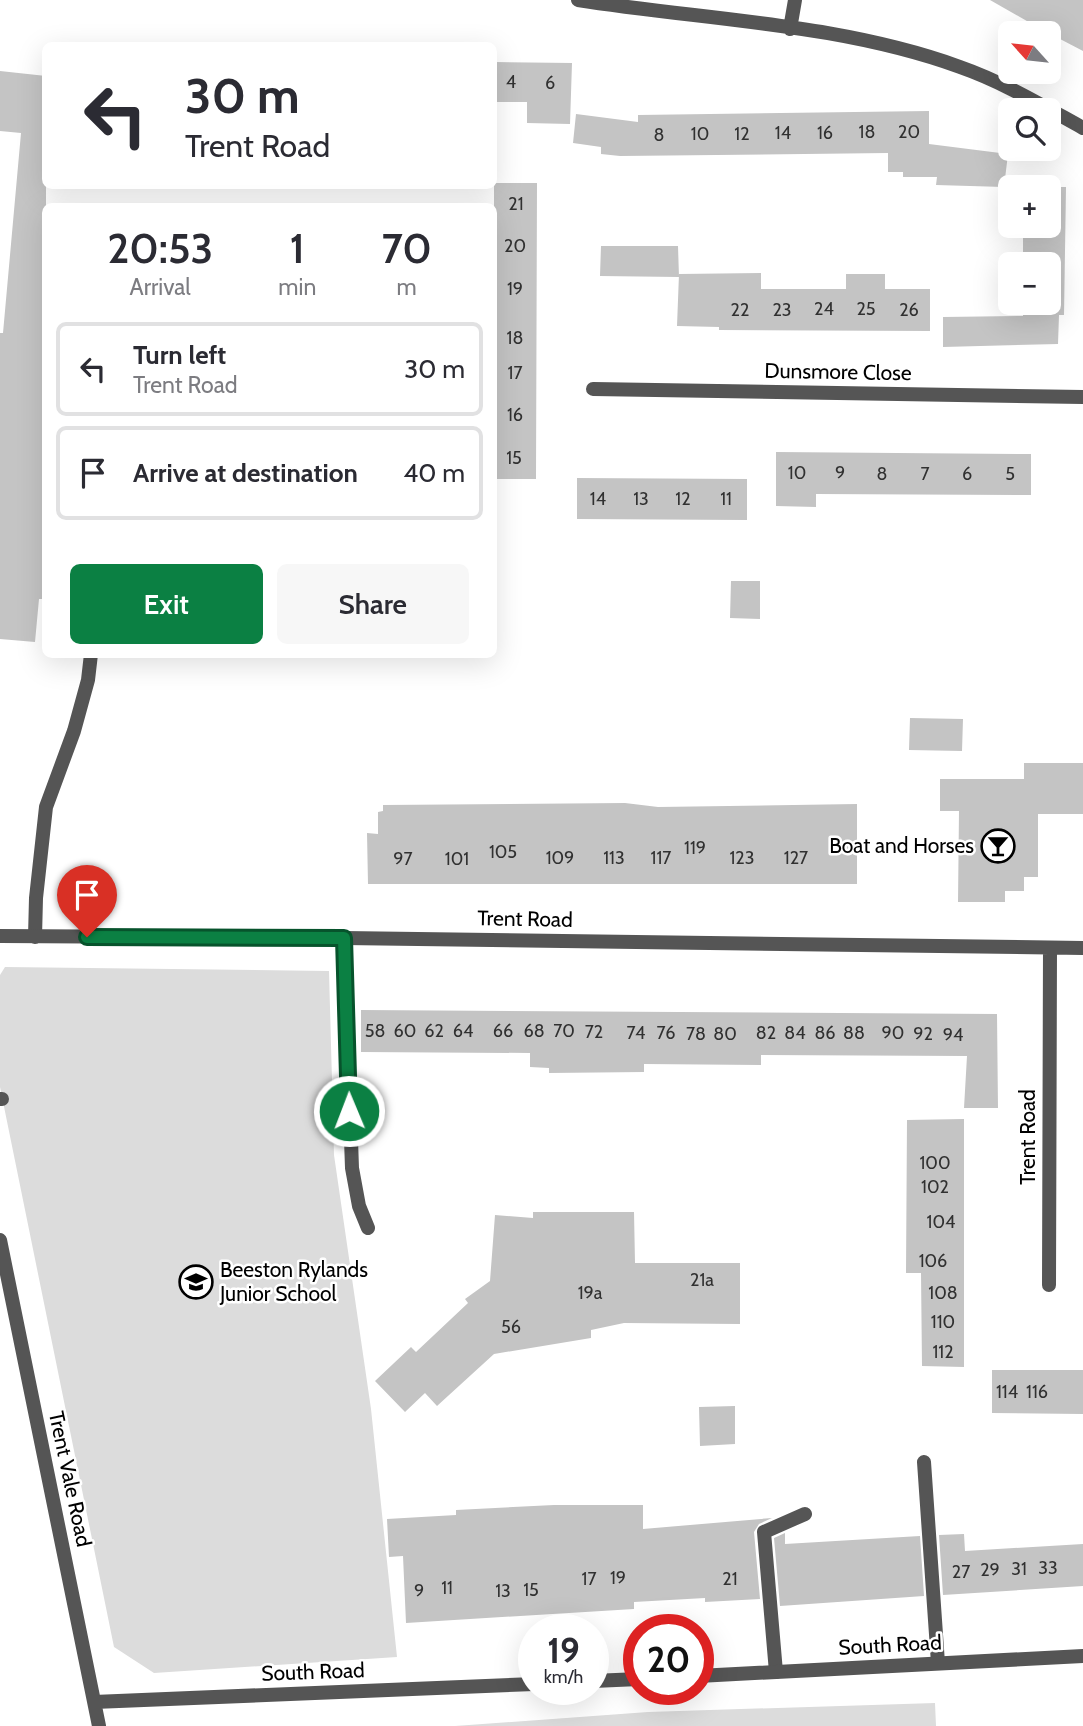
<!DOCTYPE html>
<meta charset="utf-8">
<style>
:root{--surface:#fff;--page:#f7f7f7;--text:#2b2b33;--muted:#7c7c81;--line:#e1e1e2;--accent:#0b8043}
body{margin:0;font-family:Cabin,sans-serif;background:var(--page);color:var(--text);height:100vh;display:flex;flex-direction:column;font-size:26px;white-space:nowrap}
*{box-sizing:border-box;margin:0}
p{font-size:23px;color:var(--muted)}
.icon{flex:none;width:38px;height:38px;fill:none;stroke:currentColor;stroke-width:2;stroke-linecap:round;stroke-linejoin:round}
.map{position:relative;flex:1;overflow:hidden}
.side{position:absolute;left:42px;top:203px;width:455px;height:455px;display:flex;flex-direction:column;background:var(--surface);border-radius:10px;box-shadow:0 7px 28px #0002}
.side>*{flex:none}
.banner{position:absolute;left:42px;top:42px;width:455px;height:147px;border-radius:10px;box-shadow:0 7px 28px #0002;background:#fff;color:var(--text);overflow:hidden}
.needle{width:46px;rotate:297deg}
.controls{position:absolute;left:998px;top:21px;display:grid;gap:14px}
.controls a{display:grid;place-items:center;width:63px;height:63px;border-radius:10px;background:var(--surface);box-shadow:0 7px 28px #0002;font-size:35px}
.speed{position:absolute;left:518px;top:1614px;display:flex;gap:14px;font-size:35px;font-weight:700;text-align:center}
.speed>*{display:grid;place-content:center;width:91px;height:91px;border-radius:50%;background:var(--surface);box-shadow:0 7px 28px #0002;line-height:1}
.speed small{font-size:18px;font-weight:400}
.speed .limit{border:10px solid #d22;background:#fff;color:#111}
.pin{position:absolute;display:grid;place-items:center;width:60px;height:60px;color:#fff;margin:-72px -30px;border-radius:50% 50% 50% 0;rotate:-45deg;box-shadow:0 0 7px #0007}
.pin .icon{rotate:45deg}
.me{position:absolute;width:77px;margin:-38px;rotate:359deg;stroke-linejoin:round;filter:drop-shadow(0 0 5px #0008)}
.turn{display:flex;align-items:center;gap:24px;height:147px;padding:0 28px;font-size:32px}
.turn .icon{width:91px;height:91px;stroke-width:2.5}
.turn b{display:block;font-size:49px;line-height:60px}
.eta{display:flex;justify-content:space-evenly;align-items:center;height:119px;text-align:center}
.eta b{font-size:42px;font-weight:600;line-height:49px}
.button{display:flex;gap:14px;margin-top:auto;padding:14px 28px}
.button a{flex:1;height:80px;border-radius:10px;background:var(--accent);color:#fff;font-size:28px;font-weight:600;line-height:80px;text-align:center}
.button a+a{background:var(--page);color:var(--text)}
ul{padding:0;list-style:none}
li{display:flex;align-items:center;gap:21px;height:94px;margin:0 14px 10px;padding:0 14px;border:4px solid var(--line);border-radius:10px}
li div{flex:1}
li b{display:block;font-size:26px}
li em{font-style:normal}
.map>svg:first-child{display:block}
.green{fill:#dcdcdc}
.building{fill:#c4c4c4}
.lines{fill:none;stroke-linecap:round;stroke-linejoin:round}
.service{stroke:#555;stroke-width:14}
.minor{stroke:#555;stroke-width:14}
.route-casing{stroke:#07532c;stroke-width:18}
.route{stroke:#0b8043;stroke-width:12}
.labels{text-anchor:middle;stroke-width:5;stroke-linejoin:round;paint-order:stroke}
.number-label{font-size:18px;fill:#313131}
.street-label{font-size:21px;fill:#000;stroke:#fff}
.poi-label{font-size:21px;fill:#000;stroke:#fff;text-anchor:end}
</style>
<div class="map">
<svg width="1083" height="1726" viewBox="0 0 1083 1726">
<rect width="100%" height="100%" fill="#fff"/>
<path class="green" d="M 5,967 L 329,971 L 334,1155 L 371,1409 L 397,1657 L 154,1673 L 114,1647 L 0,1087 L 0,975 Z
M 935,1703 L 936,1726 L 455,1726 L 648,1712 Z"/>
<path class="building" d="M 990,0 L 1083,0 L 1083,51 L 1039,28 Z
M 494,62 L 572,63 L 570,124 L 527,123 L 527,102 L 494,102 Z
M 0,71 L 46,76 L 46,599 L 39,599 L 35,642 L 0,639 L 0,333 L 3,333 L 21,133 L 0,131 Z
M 929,111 L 929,144 L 1008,154 L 1004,187 L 936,185 L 937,177 L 903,177 L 903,172 L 888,172 L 888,153 L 620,156 L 601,154 L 601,147 L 573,143 L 576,114 L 638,122 L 638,115 Z
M 494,183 L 537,183 L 536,479 L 494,479 Z
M 1023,187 L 1066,187 L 1064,315 L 1059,315 L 1058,344 L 943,347 L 943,317 L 1023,316 L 1023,303 L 1048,303 L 1048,264 L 1023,264 L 1023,226 L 1048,226 L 1048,187 Z
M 601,246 L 678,246 L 679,277 L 600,276 Z
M 761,273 L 761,289 L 846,289 L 846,274 L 885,274 L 885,289 L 930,289 L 930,331 L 719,330 L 719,327 L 677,326 L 679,274 Z
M 776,452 L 1031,454 L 1031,495 L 816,494 L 816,507 L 776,506 Z
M 577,478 L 747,479 L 747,520 L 577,519 Z
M 731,581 L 760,581 L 760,619 L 730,618 Z
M 910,718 L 963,719 L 962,751 L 909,750 Z
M 1024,763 L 1083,763 L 1083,814 L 1038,814 L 1038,877 L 1024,877 L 1024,891 L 1005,891 L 1005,902 L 958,902 L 959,811 L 940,811 L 940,779 L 1024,779 Z
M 625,803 L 658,807 L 857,804 L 857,884 L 368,884 L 367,833 L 378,834 L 378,812 L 383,811 L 383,805 Z
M 361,1010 L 997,1014 L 998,1108 L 964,1108 L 967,1056 L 761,1055 L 761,1065 L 644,1064 L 644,1072 L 549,1073 L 549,1068 L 530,1067 L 530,1053 L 361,1052 Z
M 964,1119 L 964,1367 L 922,1366 L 921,1273 L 906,1273 L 907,1120 Z
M 533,1212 L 634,1212 L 635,1263 L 740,1263 L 740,1324 L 624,1323 L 591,1330 L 591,1338 L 494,1354 L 437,1406 L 425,1393 L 405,1412 L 375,1381 L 411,1347 L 416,1352 L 468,1303 L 465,1299 L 490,1281 L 495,1215 L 533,1218 Z
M 992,1370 L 1083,1370 L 1083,1414 L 992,1413 Z
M 735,1406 L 735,1444 L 700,1446 L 699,1407 Z
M 554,1505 L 643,1505 L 643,1529 L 772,1518 L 759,1524 L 754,1532 L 760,1599 L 705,1602 L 705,1598 L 634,1602 L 634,1609 L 406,1623 L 403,1556 L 389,1557 L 387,1519 L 456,1515 L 456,1510 Z
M 785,1533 L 785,1544 L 920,1536 L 924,1596 L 780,1606 L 774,1538 Z
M 964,1534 L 965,1551 L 1083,1544 L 1083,1586 L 943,1595 L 939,1535 Z"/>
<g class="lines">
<path class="service" d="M 35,937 L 36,898 L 46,807 L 74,731 L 88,680 L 91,654
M 344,938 L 352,1168 L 359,1206 L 368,1228
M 0,1099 L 2,1099
M 924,1462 L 938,1663
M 776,1672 L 764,1532 L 805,1514"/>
<path class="minor" d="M 578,0 C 705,20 839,23 960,67 C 1003,82 1043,106 1083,128
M 790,29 L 795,0
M 593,389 L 1083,397
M 0,936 L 344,938 L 1083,948
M 0,1240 L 99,1726
M 1049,1285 L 1050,948
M 698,1676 L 1083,1656
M 593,1681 L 639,1679
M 94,1702 L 534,1684"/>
</g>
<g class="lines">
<defs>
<path id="route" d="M 87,937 L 344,938 L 349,1111"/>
</defs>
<use href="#route" class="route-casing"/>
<use href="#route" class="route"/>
</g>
<defs>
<symbol id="bar-ring" viewBox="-11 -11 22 22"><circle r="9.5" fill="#fff" stroke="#000" stroke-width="1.5"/><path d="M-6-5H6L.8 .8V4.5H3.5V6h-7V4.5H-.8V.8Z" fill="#000"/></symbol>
<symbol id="school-ring" viewBox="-11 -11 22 22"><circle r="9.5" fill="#fff" stroke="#000" stroke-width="1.5"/><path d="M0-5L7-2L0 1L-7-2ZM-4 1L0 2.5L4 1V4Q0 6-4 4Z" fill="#000"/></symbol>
</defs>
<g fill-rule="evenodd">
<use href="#bar-ring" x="979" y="827" width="38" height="38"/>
<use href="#school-ring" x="177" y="1263" width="38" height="38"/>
</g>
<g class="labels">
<g class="number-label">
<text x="511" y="88">4</text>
<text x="550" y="89">6</text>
<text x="867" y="138">18</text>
<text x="909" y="138">20</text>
<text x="783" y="139">14</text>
<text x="825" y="139">16</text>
<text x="700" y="140">10</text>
<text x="742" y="140">12</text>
<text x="659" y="141">8</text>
<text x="516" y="210">21</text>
<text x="515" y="252">20</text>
<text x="515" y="295">19</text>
<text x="824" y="315">24</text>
<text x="866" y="315">25</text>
<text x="740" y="316">22</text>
<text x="782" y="316">23</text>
<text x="909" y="316">26</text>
<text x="515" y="344">18</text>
<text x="515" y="379">17</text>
<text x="515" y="421">16</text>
<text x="514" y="464">15</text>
<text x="797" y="479">10</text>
<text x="840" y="479">9</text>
<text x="882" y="480">8</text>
<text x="925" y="480">7</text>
<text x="967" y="480">6</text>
<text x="1010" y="480">5</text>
<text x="598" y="505">14</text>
<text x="641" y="505">13</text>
<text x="683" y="505">12</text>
<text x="726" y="505">11</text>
<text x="695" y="854">119</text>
<text x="503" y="858">105</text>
<text x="560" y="864">109</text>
<text x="614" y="864">113</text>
<text x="661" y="864">117</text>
<text x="742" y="864">123</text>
<text x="796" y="864">127</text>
<text x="403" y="865">97</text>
<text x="457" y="865">101</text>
<text x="375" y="1037">58</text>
<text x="405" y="1037">60</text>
<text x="434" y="1037">62</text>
<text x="463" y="1037">64</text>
<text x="503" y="1037">66</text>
<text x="534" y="1037">68</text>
<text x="564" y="1037">70</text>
<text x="594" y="1038">72</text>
<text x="636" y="1039">74</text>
<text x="666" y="1039">76</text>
<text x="766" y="1039">82</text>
<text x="795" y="1039">84</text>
<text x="825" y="1039">86</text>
<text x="854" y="1039">88</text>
<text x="893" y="1039">90</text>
<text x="696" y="1040">78</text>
<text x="725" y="1040">80</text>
<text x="923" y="1040">92</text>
<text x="953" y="1041">94</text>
<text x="935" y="1169">100</text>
<text x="935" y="1193">102</text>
<text x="941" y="1228">104</text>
<text x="933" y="1267">106</text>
<text x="702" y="1286">21a</text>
<text x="590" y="1299">19a</text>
<text x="943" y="1299">108</text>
<text x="943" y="1328">110</text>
<text x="511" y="1333">56</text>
<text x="943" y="1358">112</text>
<text x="1007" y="1398">114</text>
<text x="1037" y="1398">116</text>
<text x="1048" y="1574">33</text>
<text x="1019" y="1575">31</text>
<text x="990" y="1576">29</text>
<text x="961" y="1578">27</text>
<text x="618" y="1584">19</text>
<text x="589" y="1585">17</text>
<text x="730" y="1585">21</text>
<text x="447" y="1594">11</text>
<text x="531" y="1596">15</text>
<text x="419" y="1597">9</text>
<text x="503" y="1597">13</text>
</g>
<g class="street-label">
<text transform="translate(838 372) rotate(1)" y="7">Dunsmore Close</text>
<text transform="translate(525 919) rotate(1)" y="7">Trent Road</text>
<text transform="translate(1028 1137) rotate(-90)" y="7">Trent Road</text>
<text transform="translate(70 1479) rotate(78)" y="7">Trent Vale Road</text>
<text transform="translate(890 1645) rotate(-3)" y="7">South Road</text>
<text transform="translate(313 1672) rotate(-2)" y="7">South Road</text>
</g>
<g class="poi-label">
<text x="974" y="853">Boat and Horses</text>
<text x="220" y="1277" text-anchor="start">Beeston Rylands<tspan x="220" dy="24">Junior School</tspan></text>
</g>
</g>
</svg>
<div class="controls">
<a><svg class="needle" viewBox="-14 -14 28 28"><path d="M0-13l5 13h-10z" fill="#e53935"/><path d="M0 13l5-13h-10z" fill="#7c7c81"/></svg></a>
<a><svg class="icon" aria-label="search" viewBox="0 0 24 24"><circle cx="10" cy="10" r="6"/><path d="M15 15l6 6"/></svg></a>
<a>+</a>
<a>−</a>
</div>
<div class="speed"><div>19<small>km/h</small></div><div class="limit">20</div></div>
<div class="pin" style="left:87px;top:937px;background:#d93025"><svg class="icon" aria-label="arrive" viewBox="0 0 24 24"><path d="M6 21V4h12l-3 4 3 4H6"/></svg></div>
<svg class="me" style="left:349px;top:1111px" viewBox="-20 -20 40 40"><circle r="17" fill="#0b8043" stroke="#fff" stroke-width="3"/><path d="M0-11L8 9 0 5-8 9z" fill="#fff"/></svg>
<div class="banner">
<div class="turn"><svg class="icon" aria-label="left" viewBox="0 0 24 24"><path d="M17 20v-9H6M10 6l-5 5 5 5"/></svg><div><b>30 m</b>Trent Road</div></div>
</div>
<section class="side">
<div class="eta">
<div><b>20:53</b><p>Arrival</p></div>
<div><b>1</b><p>min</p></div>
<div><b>70</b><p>m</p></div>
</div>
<ul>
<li><svg class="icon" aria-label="left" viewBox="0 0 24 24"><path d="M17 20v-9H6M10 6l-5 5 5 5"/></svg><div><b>Turn left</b><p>Trent Road</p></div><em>30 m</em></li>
<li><svg class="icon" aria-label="arrive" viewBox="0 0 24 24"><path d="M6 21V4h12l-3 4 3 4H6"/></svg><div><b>Arrive at destination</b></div><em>40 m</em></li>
</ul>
<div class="button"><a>Exit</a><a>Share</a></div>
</section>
</div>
